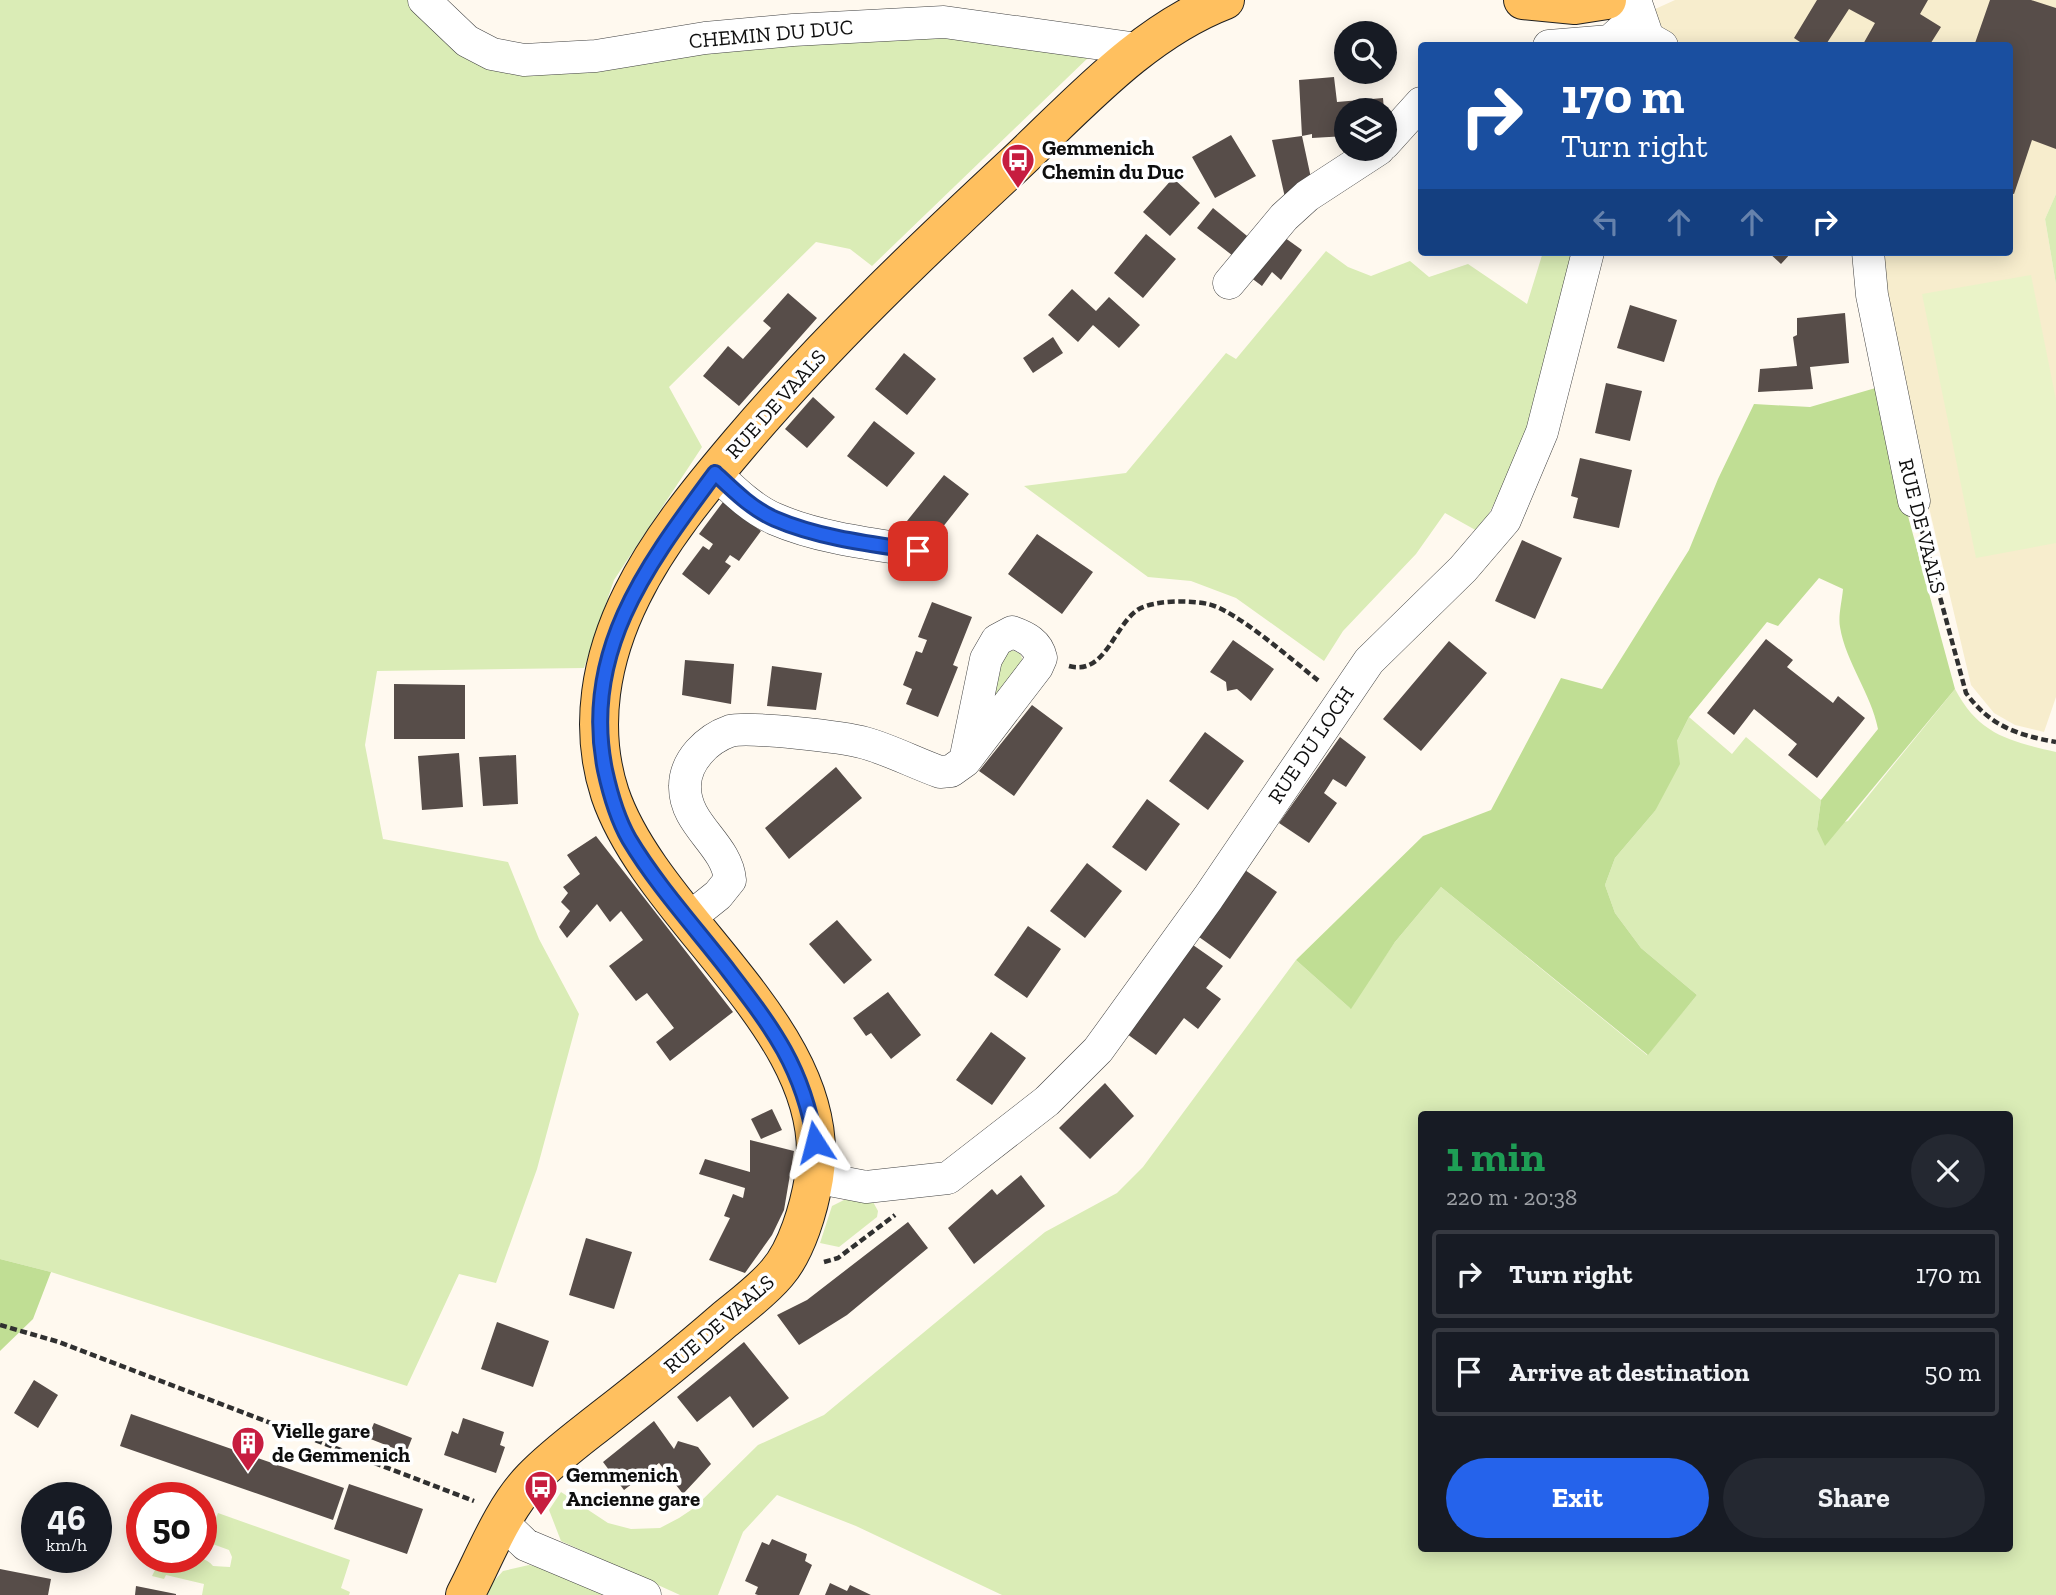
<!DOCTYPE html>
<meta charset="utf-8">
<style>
:root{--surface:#171b24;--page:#242831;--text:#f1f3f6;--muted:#9ea1a6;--line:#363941;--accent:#2563eb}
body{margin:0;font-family:"Zilla Slab",serif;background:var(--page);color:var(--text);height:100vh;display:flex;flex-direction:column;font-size:26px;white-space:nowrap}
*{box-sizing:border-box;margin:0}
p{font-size:23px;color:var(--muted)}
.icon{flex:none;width:38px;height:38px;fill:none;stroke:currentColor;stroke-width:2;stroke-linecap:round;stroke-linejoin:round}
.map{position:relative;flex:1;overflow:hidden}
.sheet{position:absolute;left:1418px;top:1111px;width:595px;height:441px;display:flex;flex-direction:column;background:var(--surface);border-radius:7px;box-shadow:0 4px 18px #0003}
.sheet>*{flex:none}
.banner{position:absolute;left:1418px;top:42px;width:595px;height:214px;border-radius:7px;box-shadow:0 4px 18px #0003;background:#1a4fa0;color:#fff;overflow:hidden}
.tools{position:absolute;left:1334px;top:21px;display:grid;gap:14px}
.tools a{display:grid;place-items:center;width:63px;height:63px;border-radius:50%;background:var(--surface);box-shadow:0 4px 18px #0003;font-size:35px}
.speed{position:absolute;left:21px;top:1482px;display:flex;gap:14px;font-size:35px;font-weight:700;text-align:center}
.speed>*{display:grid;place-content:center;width:91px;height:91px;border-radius:50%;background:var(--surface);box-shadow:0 4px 18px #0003;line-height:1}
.speed small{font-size:18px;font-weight:400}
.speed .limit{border:10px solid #d22;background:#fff;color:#111}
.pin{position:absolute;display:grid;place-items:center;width:60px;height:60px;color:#fff;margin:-30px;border-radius:14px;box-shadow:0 4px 10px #0006}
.me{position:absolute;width:77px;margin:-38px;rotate:351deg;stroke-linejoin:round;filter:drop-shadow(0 0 5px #0008)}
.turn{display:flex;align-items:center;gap:24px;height:147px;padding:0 28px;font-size:32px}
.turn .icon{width:91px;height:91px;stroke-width:2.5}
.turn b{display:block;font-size:49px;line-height:60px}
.lanes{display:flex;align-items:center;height:66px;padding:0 28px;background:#0003;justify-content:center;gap:35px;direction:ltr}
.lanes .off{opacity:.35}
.round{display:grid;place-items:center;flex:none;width:74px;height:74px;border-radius:37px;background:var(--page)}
.summary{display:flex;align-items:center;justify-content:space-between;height:119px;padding:0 28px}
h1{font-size:42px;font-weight:800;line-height:52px;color:#1e9e55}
.button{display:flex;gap:14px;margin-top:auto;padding:14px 28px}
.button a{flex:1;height:80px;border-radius:42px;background:var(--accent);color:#fff;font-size:28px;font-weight:800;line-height:80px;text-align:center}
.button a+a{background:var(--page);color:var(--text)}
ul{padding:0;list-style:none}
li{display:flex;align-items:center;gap:21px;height:88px;margin:0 14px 10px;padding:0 14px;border:4px solid var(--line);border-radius:7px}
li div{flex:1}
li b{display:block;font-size:26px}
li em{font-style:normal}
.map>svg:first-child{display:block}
.farmland{fill:#f7edcd}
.green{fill:#daecb6;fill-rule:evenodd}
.forest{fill:#c0de94}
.pitch{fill:#eaf3c8}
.building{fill:#574d49}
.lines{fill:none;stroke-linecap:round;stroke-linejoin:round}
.minor-casing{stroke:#414141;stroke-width:33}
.major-casing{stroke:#1f1f1f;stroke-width:40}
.path{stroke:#303030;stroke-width:4.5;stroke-dasharray:7 3.5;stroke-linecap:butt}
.minor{stroke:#fff;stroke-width:32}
.major{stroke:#ffc05f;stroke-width:38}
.route-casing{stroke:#184099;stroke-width:18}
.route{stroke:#2563eb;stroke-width:12}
.labels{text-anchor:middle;stroke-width:7;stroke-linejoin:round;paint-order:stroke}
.street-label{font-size:21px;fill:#0e0e0e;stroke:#fff}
.poi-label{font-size:21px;font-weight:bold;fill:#0e0e0e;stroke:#fff;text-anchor:start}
</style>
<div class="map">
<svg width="2056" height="1595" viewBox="0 0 2056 1595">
<rect width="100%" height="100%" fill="#fff9ef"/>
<path class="farmland" d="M 1675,0 L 2056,0 L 2056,194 L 2045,219 L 2056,284 L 2056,697 L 2044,732 L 2015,725 L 1994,713 L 1971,685 L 1901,389 L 1879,252 L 2009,252 L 2009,46 L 1685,45 L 1666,35 L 1653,10 Z"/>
<path class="green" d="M 0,0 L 409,0 L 455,47 L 708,48 L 945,33 L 1092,54 L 872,266 L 850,249 L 816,242 L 669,387 L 702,447 L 614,580 L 584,668 L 377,671 L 365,745 L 383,839 L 508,862 L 539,939 L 579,1014 L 537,1169 L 496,1283 L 459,1274 L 407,1386 L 51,1272 L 0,1259 Z
M 2056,194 L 2056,284 L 2045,219 Z
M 1326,251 L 1348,267 L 1371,276 L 1410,261 L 1429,277 L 1468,264 L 1527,304 L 1543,252 L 1581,252 L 1527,442 L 1479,532 L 1445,513 L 1416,554 L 1343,631 L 1324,661 L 1236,598 L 1191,581 L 1148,577 L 1024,486 L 1126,473 L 1226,353 L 1236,359 Z
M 1011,650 L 1020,653 L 1023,661 L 991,711 L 1001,657 Z
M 1955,689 C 1979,735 2010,741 2056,752 L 2056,1595 L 1002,1595 L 856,1526 L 777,1495 L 743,1532 L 718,1595 L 680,1595 L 561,1541 L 549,1510 L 561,1492 L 608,1523 L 631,1529 L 660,1528 L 679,1518 L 694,1508 L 758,1445 L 824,1415 L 1045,1232 L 1117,1193 L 1143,1167 L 1296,960 L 1350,1008 L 1395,942 L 1441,887 L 1647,1055 L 1697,995 L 1641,948 L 1615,913 L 1605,885 L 1615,858 L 1655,811 L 1677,741 L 1689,717 L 1732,754 L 1746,737 L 1821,800 L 1817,829 L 1848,821 ZM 1421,1115 L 2009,1115 L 2009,1549 L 1421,1549 Z
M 848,1198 L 872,1200 L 878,1211 L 877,1217 L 839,1247 L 820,1243 L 832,1206 Z
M 218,1513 L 350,1560 L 341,1588 L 350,1592 L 349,1595 L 202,1595 L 204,1584 L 166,1575 L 164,1579 L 152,1576 L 161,1558 C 177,1557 202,1552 213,1566 L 230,1567 L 232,1557 L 229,1550 L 207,1542 Z
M 529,1565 L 551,1570 L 611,1595 L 481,1595 L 503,1571 Z"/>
<path class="forest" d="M 1879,387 L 1905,505 L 1955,689 L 1825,846 L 1817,829 L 1821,800 L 1878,729 C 1871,693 1846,663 1840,627 C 1838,616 1842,601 1843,589 L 1819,578 L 1778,626 L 1767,622 L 1689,717 L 1677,741 L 1680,764 L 1655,811 L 1615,858 L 1605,885 L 1615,913 L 1641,948 L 1697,995 L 1648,1055 L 1441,887 L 1395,942 L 1351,1009 L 1296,960 L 1423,836 L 1491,810 L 1561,678 L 1602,689 L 1689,550 L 1718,479 L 1754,404 L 1810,407 Z
M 0,1259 L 51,1272 L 33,1319 L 0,1351 Z"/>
<path class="pitch" d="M 2031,275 L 2056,400 L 2056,543 L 1976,558 L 1922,294 Z"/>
<path class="building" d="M 1817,0 L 1928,0 L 1920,14 L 1941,27 L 1929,46 L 1862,46 L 1875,23 L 1849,9 L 1825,46 L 1806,46 L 1794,38 Z
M 1990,0 L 2031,0 L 2056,8 L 2056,149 L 2032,140 L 2014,194 L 2009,193 L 2009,46 L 1974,46 Z
M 1334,77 L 1337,102 L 1383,98 L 1384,110 L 1346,110 L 1346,136 L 1312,138 L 1312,134 L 1302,136 L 1299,80 Z
M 1231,135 L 1256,176 L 1215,198 L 1192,157 Z
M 1302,136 L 1311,178 L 1286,202 L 1272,140 Z
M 1173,178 L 1200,203 L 1170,236 L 1143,212 Z
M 1213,208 L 1252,240 L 1237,259 L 1197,228 Z
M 1146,234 L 1176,259 L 1143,298 L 1114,273 Z
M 1281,235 L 1302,250 L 1281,280 L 1272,272 L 1262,286 L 1250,277 Z
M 1768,252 L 1792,252 L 1781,264 Z
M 1072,289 L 1096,311 L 1109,297 L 1140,325 L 1119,348 L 1093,325 L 1078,342 L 1048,315 Z
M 788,293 L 817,318 L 739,406 L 703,376 L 728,346 L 743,359 L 771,328 L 763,321 Z
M 1630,305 L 1677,320 L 1664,362 L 1617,348 Z
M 1845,313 L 1849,363 L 1810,367 L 1813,389 L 1758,392 L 1760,369 L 1797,366 L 1793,337 L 1797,335 L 1797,318 Z
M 1053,337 L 1063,353 L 1033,373 L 1023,358 Z
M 904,353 L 936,379 L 907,415 L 875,389 Z
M 1606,383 L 1642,391 L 1630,441 L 1595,433 Z
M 813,397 L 835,417 L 807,448 L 785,429 Z
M 874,421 L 915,453 L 887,487 L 847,456 Z
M 1580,458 L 1632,470 L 1619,528 L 1573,518 L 1578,498 L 1571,496 Z
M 944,475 L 969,494 L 942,528 L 948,533 L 938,546 L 907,521 Z
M 723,502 L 761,531 L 739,561 L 730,555 L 725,562 L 731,566 L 709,595 L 682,574 L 703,546 L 709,550 L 713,544 L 699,534 Z
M 1037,534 L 1093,572 L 1062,614 L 1008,574 Z
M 1522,540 L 1562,558 L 1535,619 L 1495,601 Z
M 932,602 L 972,617 L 953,665 L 958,667 L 938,717 L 906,704 L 912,689 L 903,685 L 916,651 L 922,653 L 927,640 L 918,637 Z
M 1766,639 L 1793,660 L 1787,667 L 1833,703 L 1838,696 L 1865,718 L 1817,778 L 1788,755 L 1797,744 L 1754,709 L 1734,735 L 1707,713 Z
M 1233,640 L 1274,669 L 1251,701 L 1237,689 L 1227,691 L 1226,682 L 1210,672 Z
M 1449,641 L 1487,673 L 1421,751 L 1383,719 Z
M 685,660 L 734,664 L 731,704 L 682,695 Z
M 772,666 L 822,673 L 816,710 L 767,706 Z
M 394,684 L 465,685 L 465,739 L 394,739 Z
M 1032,705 L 1063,728 L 1014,796 L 979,771 Z
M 1205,732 L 1244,761 L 1208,810 L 1169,781 Z
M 1340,737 L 1366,757 L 1346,787 L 1333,779 L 1324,793 L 1337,803 L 1309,843 L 1279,823 Z
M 459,753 L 463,807 L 422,810 L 418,756 Z
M 516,755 L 518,804 L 483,806 L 479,757 Z
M 836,767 L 862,798 L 789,859 L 765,828 Z
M 1147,799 L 1180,824 L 1146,871 L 1112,847 Z
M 596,836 L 733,1012 L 670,1061 L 656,1042 L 674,1028 L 647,993 L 636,1001 L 609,966 L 643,940 L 621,911 L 610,922 L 597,904 L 567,938 L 559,927 L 570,911 L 561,902 L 568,893 L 563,887 L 580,874 L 567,855 Z
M 1087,863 L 1122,891 L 1085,938 L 1050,911 Z
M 1245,870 L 1277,892 L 1230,959 L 1199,937 Z
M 837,920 L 872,960 L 844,984 L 809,944 Z
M 1028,926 L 1061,949 L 1027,998 L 994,975 Z
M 1193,945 L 1223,966 L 1206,988 L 1221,999 L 1198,1029 L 1184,1018 L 1156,1055 L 1127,1034 Z
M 888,992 L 921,1035 L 891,1059 L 871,1033 L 866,1036 L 853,1018 Z
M 991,1032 L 1026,1058 L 992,1105 L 956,1080 Z
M 1105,1083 L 1134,1116 L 1090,1159 L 1059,1128 Z
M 772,1109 L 782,1130 L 761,1139 L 751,1119 Z
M 750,1140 L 794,1151 L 784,1210 L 772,1235 L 745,1273 L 709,1260 L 730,1218 L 724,1216 L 733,1194 L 743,1198 L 745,1188 L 699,1174 L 705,1159 L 750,1172 Z
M 1021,1175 L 1045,1206 L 974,1264 L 948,1228 L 992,1189 L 997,1195 Z
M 908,1222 L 928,1248 L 847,1315 L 799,1345 L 777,1315 L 807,1300 Z
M 586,1238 L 632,1252 L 614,1309 L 569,1295 Z
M 497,1322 L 549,1341 L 533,1387 L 481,1369 Z
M 744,1342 L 789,1398 L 753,1428 L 730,1396 L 697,1422 L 677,1397 Z
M 34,1380 L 58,1395 L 38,1428 L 14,1413 Z
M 131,1414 L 344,1488 L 333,1520 L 120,1446 Z
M 463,1418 L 504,1432 L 500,1445 L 505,1447 L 496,1473 L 444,1455 L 452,1431 L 458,1434 Z
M 654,1421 L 674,1449 L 678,1441 L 698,1447 L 711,1464 L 683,1494 L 659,1463 L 624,1490 L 603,1462 Z
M 374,1423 L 412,1438 L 406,1453 L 368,1438 Z
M 349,1484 L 423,1509 L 407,1554 L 334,1529 Z
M 96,1522 L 105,1526 L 99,1544 L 96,1543 Z
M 772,1539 L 807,1554 L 805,1561 L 812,1565 L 799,1595 L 758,1595 L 755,1594 L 758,1587 L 745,1581 L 762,1542 L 769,1545 Z
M 0,1569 L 51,1579 L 48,1595 L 0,1595 Z
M 830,1583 L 847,1591 L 850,1585 L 871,1595 L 825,1595 Z
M 136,1586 L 176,1594 L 176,1595 L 135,1595 Z"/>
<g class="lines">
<defs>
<path id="minor" d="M 424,0 L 467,41 L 492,54 L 524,60 L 596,56 L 705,38 L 793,30 L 944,22 L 1138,49
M 1635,0 L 1648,38 L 1662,46
M 1549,46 L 1610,41 L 1639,15
M 1384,144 L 1421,103
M 1868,252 L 1872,295 L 1914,501
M 1229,283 L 1284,217 L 1307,196 L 1379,149
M 715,473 C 733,490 752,509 775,519 C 819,538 871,544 918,551
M 688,919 L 718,895 L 730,880 C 727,844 684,825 685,786 C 685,761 707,739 730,731 C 748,726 844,737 865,743 C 890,750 915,763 940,772 L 951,771 L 965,761 L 1037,667 L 1041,658 C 1038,643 1026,637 1012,632 L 997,640 L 986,659 L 965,761
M 814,1177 L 866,1187 L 948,1178 L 1047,1101 L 1098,1050 L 1208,898 L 1369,661 L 1463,569 L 1505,520 L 1542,432 L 1588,252
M 503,1523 L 526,1545 L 645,1595"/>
<path id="major" d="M 1523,0 L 1575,5 L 1607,0
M 465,1595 C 485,1557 502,1510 532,1479 C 553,1457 579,1438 603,1419 C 644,1387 684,1355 723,1321 C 741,1306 762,1291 777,1273 C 797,1250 809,1208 814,1178 C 838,1034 653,921 610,794 C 588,727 601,657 632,595 C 659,540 701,489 740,443 C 825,343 919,253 1015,164 C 1079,104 1142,32 1225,0"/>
</defs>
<use href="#minor" class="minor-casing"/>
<use href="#major" class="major-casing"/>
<path class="path" d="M 1921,527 L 1966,693 C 1990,726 2017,735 2056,742
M 1069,666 C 1106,676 1114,624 1139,609 C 1156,600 1189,600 1208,604 C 1236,610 1294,662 1319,681
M 824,1262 L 838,1258 L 895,1215
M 0,1325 L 59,1342 L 474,1501"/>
<use href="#minor" class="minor"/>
<use href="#major" class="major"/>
</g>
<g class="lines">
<defs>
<path id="route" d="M 815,1142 C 803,1066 771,1026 725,966 C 693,925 656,884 629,839 C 617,818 610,793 605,770 C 581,651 648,564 715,473 C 733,490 752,509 775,519 C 819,538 871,544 918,551"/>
</defs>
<use href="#route" class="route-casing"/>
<use href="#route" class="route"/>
</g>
<defs>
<symbol id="bus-pin" viewBox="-11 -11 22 30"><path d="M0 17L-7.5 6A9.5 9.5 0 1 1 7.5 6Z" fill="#c71d3f" stroke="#fff"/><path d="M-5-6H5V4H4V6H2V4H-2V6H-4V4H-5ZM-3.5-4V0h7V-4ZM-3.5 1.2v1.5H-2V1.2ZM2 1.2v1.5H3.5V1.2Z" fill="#fff"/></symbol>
<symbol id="building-pin" viewBox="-11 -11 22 30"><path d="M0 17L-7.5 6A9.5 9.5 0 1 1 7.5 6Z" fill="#c71d3f" stroke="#fff"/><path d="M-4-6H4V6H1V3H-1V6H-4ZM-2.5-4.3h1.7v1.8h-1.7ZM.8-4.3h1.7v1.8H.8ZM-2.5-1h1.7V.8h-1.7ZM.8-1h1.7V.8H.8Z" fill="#fff"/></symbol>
</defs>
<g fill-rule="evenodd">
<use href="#bus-pin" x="999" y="141" width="38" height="52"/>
<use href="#building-pin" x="229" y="1424" width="38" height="52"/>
<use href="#bus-pin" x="522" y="1468" width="38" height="52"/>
</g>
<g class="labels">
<g class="street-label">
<text transform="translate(771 34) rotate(-5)" y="7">CHEMIN DU DUC</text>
<text transform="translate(776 404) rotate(-48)" y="7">RUE DE VAALS</text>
<text transform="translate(1922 526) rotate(76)" y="7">RUE DE VAALS</text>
<text transform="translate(1311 745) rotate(-56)" y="7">RUE DU LOCH</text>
<text transform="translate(719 1324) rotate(-41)" y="7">RUE DE VAALS</text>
</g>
<g class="poi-label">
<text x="1042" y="155">Gemmenich<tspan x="1042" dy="24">Chemin du Duc</tspan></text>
<text x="272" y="1438">Vielle gare<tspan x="272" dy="24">de Gemmenich</tspan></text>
<text x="566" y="1482">Gemmenich<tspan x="566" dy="24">Ancienne gare</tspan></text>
</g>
</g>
</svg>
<div class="tools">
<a><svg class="icon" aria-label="search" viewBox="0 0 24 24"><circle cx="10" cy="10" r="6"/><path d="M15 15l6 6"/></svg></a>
<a><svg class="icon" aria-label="layers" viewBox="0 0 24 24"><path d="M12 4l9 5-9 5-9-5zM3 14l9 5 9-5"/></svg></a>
</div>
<div class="speed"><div>46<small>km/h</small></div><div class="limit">50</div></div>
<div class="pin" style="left:918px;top:551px;background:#d93025"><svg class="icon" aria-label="arrive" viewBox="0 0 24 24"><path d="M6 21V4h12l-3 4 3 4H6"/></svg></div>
<svg class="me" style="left:815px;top:1142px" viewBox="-20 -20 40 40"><path d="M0-17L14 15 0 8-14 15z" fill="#2563eb" stroke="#fff" stroke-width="4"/></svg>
<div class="banner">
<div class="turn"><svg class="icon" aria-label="right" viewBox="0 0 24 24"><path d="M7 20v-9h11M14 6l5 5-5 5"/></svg><div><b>170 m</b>Turn right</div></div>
<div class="lanes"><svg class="icon off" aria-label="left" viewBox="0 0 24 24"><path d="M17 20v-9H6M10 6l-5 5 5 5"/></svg><svg class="icon off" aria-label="ahead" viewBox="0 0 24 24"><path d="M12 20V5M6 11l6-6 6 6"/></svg><svg class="icon off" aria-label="ahead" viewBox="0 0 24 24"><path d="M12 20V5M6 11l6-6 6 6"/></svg><svg class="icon" aria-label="right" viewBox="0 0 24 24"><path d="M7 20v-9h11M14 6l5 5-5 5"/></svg></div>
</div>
<section class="sheet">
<div class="summary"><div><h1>1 min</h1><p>220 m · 20:38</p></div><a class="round"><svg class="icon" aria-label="close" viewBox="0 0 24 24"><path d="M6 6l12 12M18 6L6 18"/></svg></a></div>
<ul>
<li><svg class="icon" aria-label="right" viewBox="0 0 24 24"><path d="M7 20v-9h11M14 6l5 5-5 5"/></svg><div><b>Turn right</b></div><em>170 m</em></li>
<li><svg class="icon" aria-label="arrive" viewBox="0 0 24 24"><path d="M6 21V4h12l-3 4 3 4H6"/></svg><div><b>Arrive at destination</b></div><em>50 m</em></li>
</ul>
<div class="button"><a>Exit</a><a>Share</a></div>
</section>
</div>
